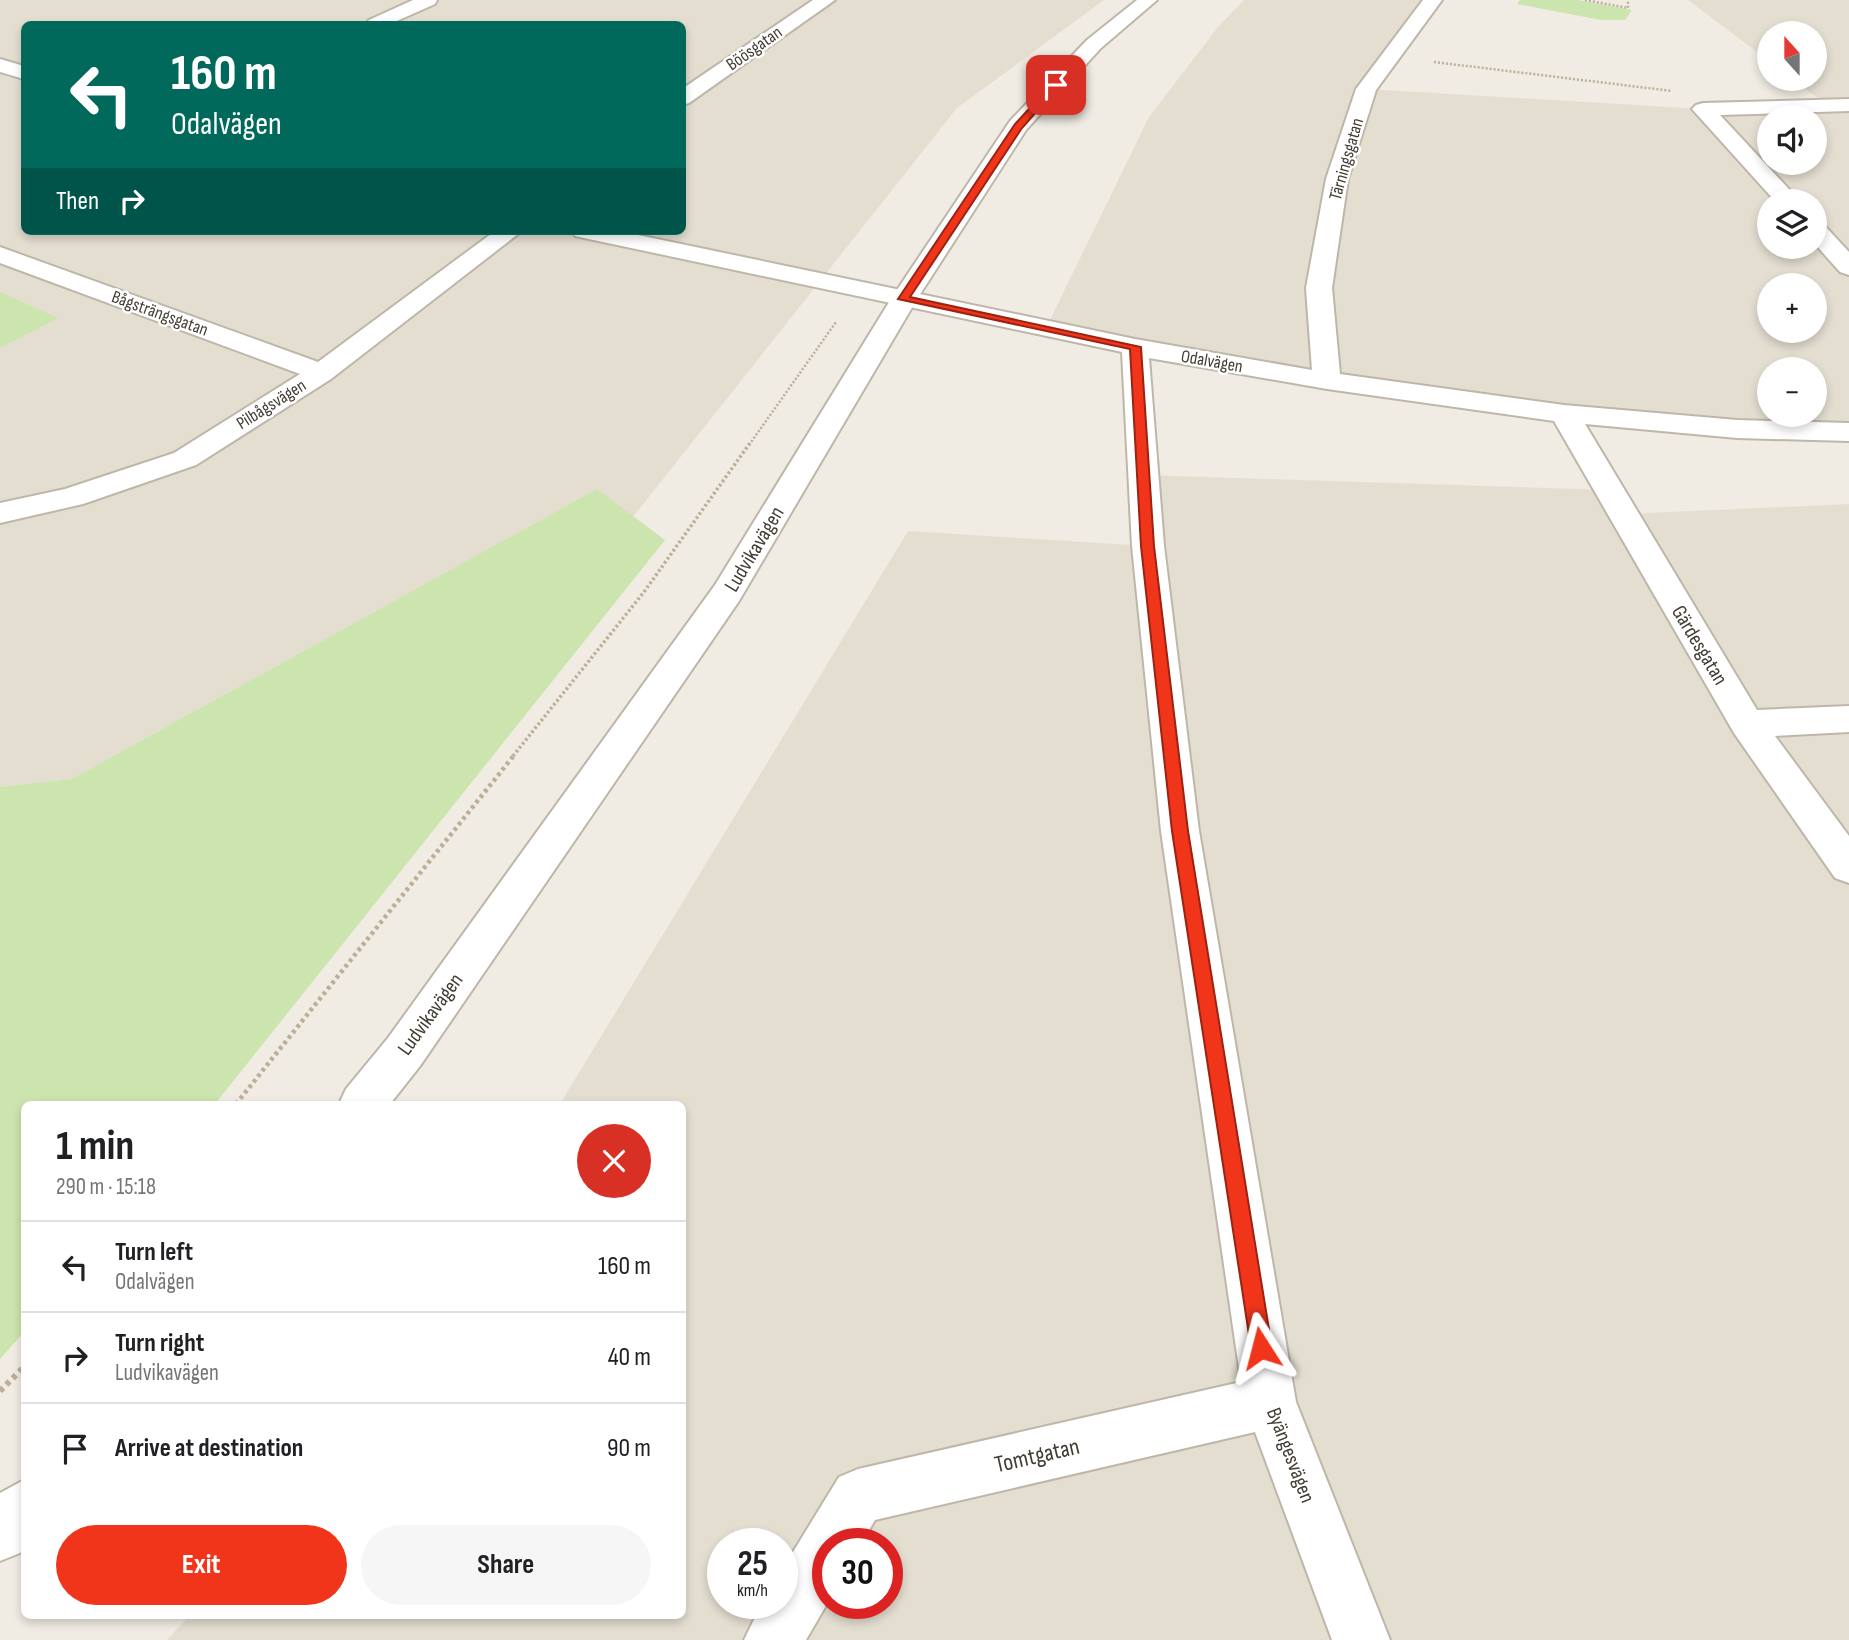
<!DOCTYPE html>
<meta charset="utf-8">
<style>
:root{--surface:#fff;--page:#f6f6f6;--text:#202124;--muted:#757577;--line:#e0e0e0;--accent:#f0351a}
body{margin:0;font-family:"Sofia Sans Condensed",sans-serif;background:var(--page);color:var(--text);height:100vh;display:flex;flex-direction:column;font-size:26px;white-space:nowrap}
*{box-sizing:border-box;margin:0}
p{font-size:23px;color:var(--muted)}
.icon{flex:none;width:38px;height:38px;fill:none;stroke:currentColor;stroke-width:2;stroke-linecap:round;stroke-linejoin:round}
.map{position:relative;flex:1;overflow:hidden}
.side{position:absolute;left:21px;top:1101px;width:665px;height:518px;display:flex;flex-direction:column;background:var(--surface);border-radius:10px;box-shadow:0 4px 10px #0003}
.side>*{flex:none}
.hud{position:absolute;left:21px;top:21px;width:665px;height:214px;border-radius:10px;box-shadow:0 4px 10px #0003;background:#00695c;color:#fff;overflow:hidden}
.needle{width:46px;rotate:339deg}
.fabs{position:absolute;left:1757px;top:21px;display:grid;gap:14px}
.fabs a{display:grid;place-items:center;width:70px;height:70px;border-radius:50%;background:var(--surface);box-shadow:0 4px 10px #0003;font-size:35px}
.speed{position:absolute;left:707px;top:1528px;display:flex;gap:14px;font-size:35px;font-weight:700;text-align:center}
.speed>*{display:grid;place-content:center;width:91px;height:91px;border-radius:50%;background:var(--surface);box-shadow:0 4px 10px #0003;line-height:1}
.speed small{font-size:18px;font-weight:400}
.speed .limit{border:10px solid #d22;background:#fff;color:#111}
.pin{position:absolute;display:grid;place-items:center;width:60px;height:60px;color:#fff;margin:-30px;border-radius:14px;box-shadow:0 4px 10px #0006}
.me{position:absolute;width:77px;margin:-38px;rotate:351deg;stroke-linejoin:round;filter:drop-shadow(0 0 5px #0008)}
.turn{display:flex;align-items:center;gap:24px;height:147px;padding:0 35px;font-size:32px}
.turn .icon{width:91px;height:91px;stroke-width:2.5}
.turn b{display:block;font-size:49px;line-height:60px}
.then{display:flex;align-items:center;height:66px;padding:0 35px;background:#0003;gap:14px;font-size:26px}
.round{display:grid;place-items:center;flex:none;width:74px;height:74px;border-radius:37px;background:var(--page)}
.headline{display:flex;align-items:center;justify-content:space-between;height:119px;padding:0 35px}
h1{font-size:42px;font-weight:700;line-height:52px}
.button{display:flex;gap:14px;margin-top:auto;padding:14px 35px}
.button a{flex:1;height:80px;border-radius:42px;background:var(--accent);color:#fff;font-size:28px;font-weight:700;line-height:80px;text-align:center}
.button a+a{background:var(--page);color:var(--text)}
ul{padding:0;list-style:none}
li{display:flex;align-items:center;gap:21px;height:91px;padding:0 35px;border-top:2px solid var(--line)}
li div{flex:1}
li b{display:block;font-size:26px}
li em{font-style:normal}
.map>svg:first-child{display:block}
.residential{fill:#e4ded1;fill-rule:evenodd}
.green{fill:#cce4ad}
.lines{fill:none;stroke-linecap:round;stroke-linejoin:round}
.minor-casing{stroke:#beb6a9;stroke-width:4}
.tertiary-casing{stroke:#beb6a9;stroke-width:4}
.path-far3{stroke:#bcae98;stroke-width:2.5;stroke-dasharray:2 2;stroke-linecap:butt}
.path-far2{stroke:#bcae98;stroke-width:3.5;stroke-dasharray:2.5 2.5;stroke-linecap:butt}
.path-far1{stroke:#bcae98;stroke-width:4.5;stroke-dasharray:3.5 3.5;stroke-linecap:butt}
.path{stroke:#bcae98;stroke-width:6;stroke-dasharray:4.5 4.5;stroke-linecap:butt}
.minor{fill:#fff;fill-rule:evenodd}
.tertiary{fill:#fff;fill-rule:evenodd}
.route{fill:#f0351a;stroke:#9c2211;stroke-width:2}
.labels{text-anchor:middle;stroke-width:5;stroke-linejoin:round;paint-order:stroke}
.far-street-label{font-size:18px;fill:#423c33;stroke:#fff}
.street-label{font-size:21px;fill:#423c33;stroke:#fff}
.near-street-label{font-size:24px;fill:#423c33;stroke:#fff}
</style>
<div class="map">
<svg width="1849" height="1640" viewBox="0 0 1849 1640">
<rect width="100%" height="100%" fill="#f0ece3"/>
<path class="residential" d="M 0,0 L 1104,0 L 957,108 L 633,517 L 596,490 L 72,779 L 0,787 ZM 24,24 L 682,24 L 682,231 L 24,231 Z
M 1244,0 L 1433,0 L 1367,89 L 1703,109 L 1827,105 L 1792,79 L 1815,79 L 1815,33 L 1769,33 L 1769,61 L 1688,0 L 1849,0 L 1849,432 L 1564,414 L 1046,328 L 1149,117 L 1218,27 ZM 1769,117 L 1815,117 L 1815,163 L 1769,163 ZM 1769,201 L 1815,201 L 1815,247 L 1769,247 ZM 1769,285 L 1815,285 L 1815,331 L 1769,331 ZM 1769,369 L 1815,369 L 1815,415 L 1769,415 Z
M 1143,475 L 1609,490 L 1626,514 L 1849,504 L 1849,1640 L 167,1640 L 190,1615 L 682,1615 L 682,1104 L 560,1104 L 908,531 L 1147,546 ZM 723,1544 L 782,1544 L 782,1603 L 723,1603 ZM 828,1544 L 887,1544 L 887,1603 L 828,1603 Z"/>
<path class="green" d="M 1520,0 L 1578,0 L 1632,10 L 1625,20 L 1601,20 L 1517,4 Z
M 0,292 L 58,318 L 0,348 Z
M 597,489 L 665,540 L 215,1104 L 24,1104 L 24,1332 L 0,1359 L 0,787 L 72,779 Z"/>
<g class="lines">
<defs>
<path id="minor" d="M 413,0 L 437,0 L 435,4 L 390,24 L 366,24 L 369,20 Z
M 813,0 L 835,0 L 689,103 L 682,105 L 682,89 Z
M 1423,0 L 1442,0 L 1376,90 L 1348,179 L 1332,288 L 1340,374 L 1564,405 L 1737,420 L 1849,423 L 1849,441 L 1737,438 L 1585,424 L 1757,710 L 1849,706 L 1849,732 L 1775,736 L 1849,836 L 1849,883 L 1835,878 L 1734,733 L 1554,421 L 1327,389 L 1149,358 L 1164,546 L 1199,831 L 1296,1402 L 1390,1640 L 1332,1640 L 1255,1432 L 875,1520 L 861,1544 L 828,1544 L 828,1602 L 806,1640 L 744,1640 L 762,1603 L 782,1603 L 782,1570 L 839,1477 L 858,1469 L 1241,1382 L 1161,831 L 1132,546 L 1122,352 L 584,238 L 575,236 L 572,231 L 619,231 L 1135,339 L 1312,370 L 1306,288 L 1326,179 L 1356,89 Z
M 0,59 L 24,66 L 24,79 L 0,72 Z
M 1849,99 L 1849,111 L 1720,115 L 1800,201 L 1775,201 L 1692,109 L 1696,105 L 1703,103 Z
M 1815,223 L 1824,225 L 1849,252 L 1849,275 L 1840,272 L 1815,244 Z
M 495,231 L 522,231 L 331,379 L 196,465 L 83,504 L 0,523 L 0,503 L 65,489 L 174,453 L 300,374 L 0,263 L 0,247 L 318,362 Z"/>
<path id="tertiary" d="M 1137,0 L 1157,0 L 1101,48 L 1026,130 L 917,299 L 739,601 L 420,1066 L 390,1104 L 339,1104 L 346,1089 L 388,1038 L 715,585 L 891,299 L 1010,121 L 1087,40 Z
M 24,1480 L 24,1548 L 20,1553 L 0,1561 L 0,1493 Z"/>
</defs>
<use href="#minor" class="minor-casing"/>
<use href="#tertiary" class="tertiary-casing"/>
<path class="path-far3" d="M 1585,0 L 1628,8 L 1628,0
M 1434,62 L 1672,91
M 749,445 L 836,322"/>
<path class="path-far2" d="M 513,756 L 644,592 L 750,443"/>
<path class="path-far1" d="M 236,1104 L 515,754"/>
<path class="path" d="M 0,1391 L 24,1367"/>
<use href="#minor" class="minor"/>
<use href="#tertiary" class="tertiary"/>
</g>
<path class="route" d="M 1053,83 L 1060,85 L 1022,128 L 910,297 L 1141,347 L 1154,546 L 1188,831 L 1272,1348 L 1269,1355 L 1261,1358 L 1254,1355 L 1251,1348 L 1172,831 L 1141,546 L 1130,349 L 898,299 L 1015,124 Z"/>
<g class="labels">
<g class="far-street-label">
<text transform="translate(754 48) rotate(-35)" y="6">Böösgatan</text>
<text transform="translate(1346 159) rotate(-74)" y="6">Tärningsgatan</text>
<text transform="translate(160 313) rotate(20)" y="6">Bågsträngsgatan</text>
<text transform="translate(1212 361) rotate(10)" y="6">Odalvägen</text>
<text transform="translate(271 404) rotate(-32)" y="6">Pilbågsvägen</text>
</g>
<g class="street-label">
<text transform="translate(754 549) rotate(-59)" y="7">Ludvikavägen</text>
<text transform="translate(1700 645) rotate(59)" y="7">Gärdesgatan</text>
<text transform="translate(430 1014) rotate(-54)" y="7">Ludvikavägen</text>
<text transform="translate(1291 1455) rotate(69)" y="7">Byängesvägen</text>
</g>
<g class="near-street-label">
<text transform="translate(1037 1455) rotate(-13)" y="8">Tomtgatan</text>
</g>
</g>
</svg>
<div class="fabs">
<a><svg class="needle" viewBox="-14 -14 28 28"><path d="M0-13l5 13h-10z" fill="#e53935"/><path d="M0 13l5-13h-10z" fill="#757577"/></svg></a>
<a><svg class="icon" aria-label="sound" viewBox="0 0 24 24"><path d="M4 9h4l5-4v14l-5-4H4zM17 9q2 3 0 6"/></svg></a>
<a><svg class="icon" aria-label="layers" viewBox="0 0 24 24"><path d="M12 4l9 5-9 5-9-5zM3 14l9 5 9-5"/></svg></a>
<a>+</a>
<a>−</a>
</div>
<div class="speed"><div>25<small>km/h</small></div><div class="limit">30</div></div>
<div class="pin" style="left:1056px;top:85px;background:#d93025"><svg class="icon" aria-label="arrive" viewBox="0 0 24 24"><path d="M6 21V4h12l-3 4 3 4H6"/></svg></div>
<svg class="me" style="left:1261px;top:1348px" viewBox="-20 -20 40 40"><path d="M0-17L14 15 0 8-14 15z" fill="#f0351a" stroke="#fff" stroke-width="4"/></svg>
<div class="hud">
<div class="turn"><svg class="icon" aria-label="left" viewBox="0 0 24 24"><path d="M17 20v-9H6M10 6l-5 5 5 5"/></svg><div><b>160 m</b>Odalvägen</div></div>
<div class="then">Then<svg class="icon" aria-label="right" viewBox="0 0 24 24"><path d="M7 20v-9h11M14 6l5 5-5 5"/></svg></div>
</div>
<section class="side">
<div class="headline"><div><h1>1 min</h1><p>290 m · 15:18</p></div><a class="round" style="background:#d93025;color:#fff"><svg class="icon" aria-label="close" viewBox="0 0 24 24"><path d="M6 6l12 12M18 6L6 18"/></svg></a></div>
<ul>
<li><svg class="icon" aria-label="left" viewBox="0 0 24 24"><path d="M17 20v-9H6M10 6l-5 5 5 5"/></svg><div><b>Turn left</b><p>Odalvägen</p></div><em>160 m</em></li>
<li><svg class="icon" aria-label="right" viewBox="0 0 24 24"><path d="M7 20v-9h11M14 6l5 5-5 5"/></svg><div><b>Turn right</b><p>Ludvikavägen</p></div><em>40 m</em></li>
<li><svg class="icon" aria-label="arrive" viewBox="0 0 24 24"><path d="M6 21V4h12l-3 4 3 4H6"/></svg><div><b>Arrive at destination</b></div><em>90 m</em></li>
</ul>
<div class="button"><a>Exit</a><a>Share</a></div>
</section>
</div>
